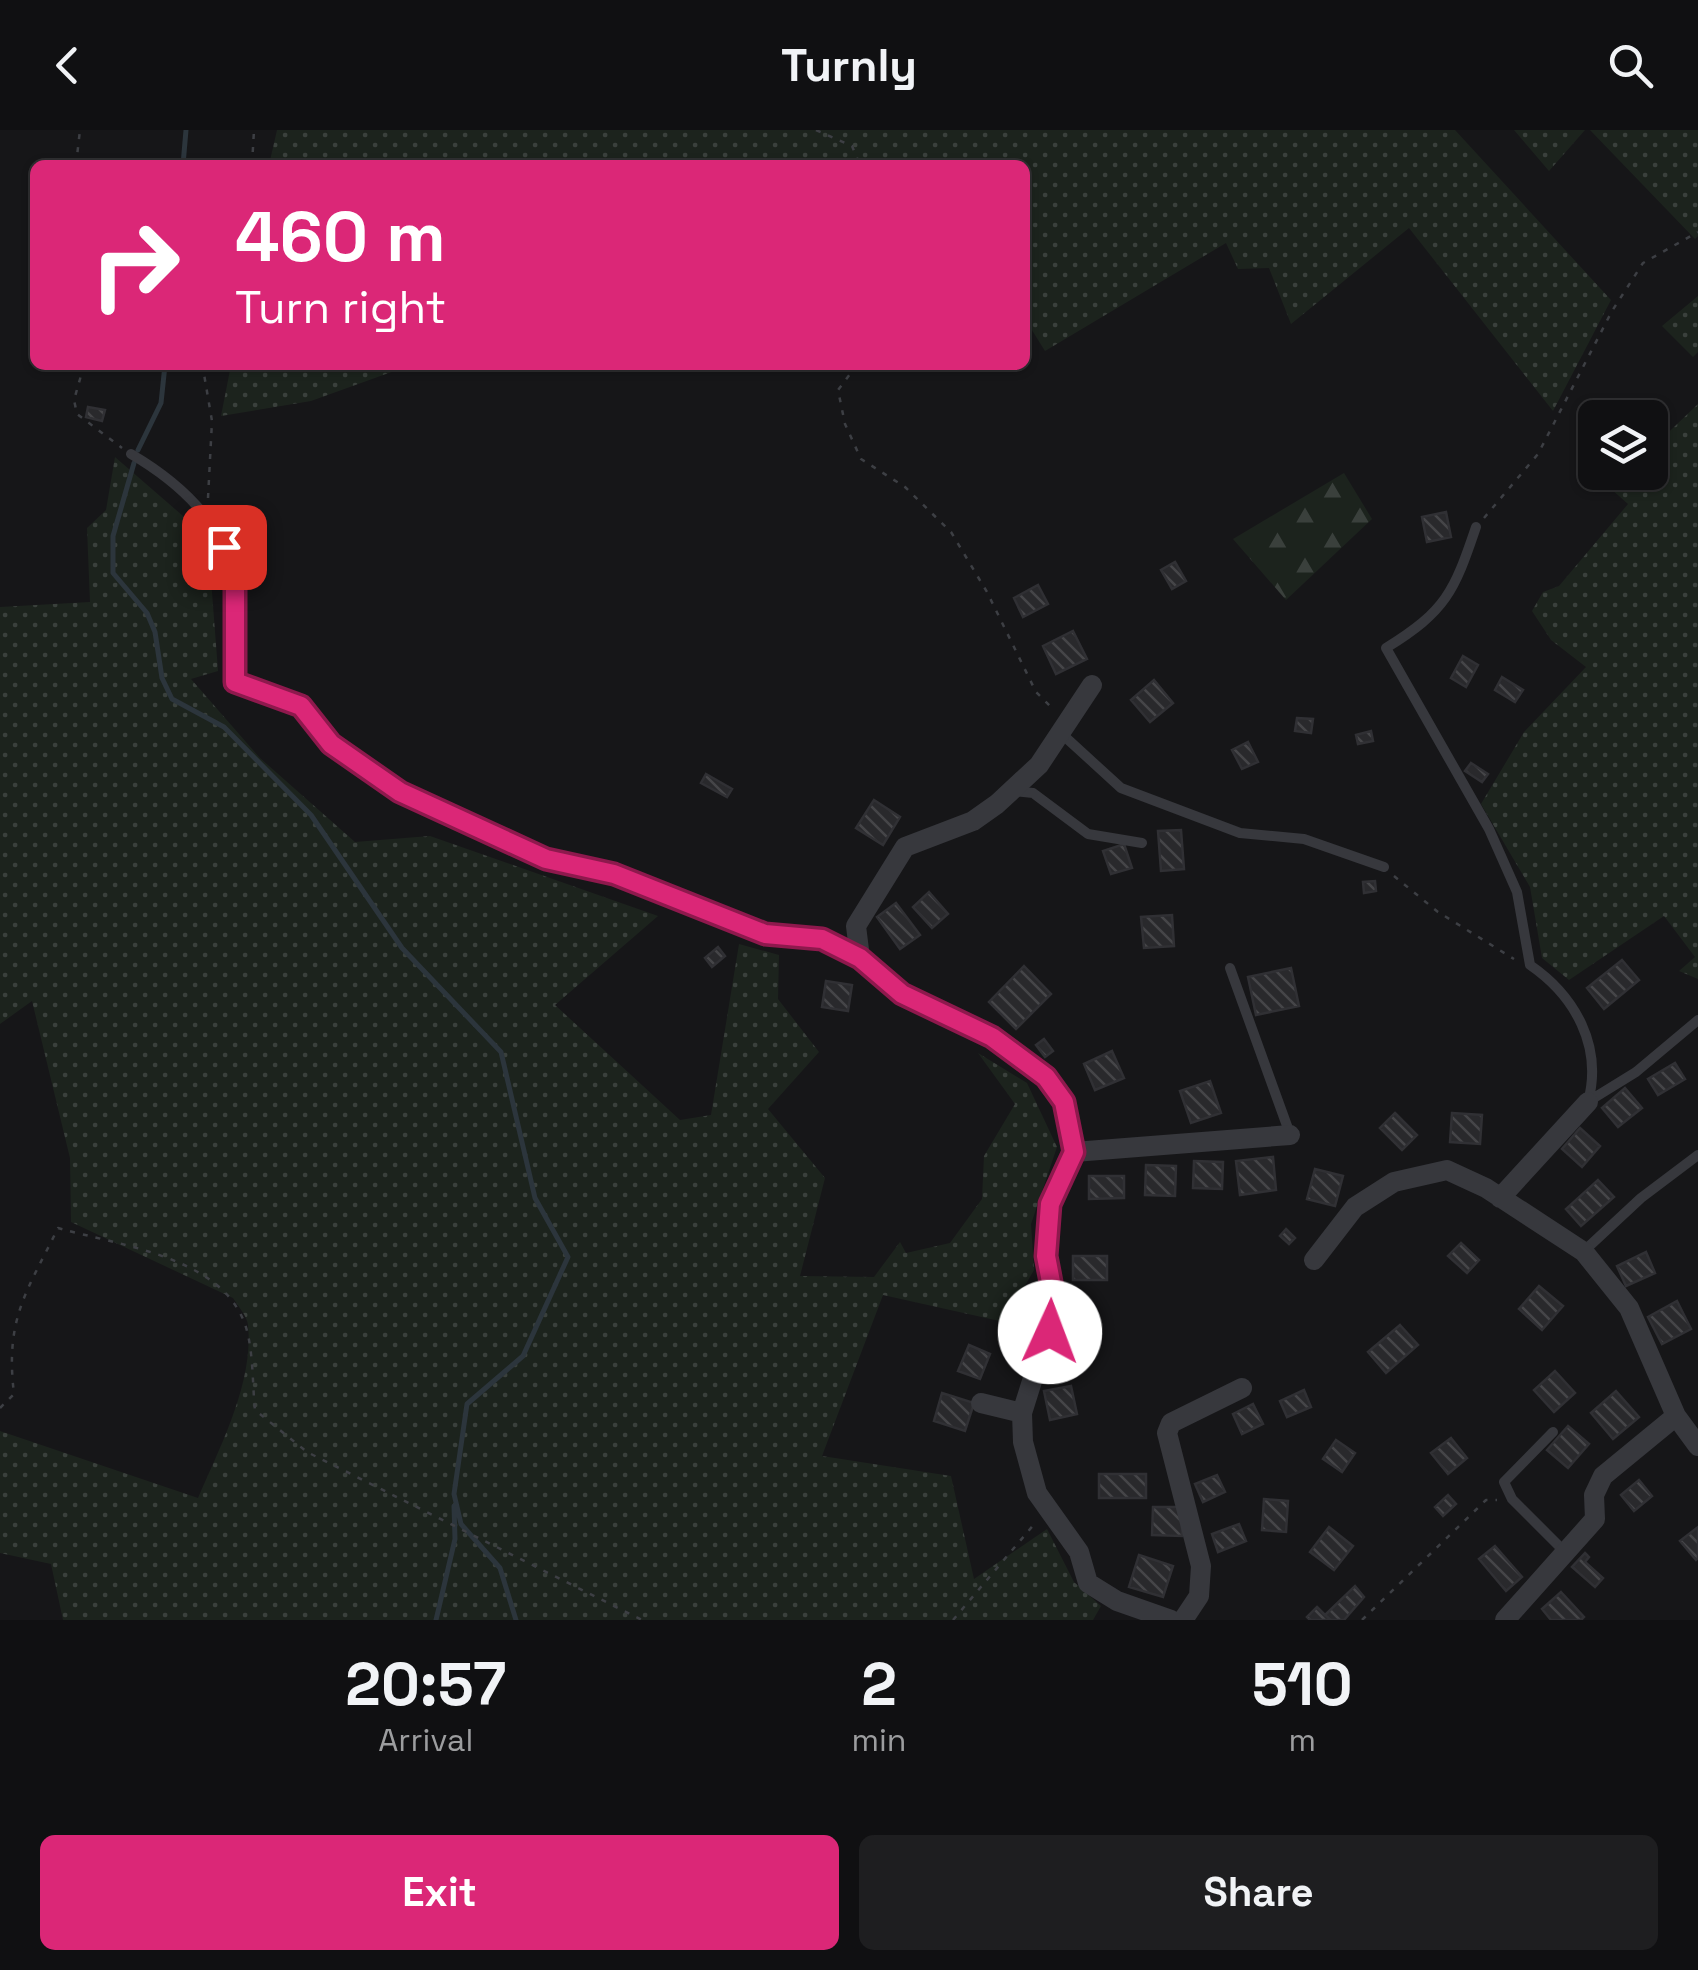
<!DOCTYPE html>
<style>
:root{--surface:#101012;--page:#1e1e20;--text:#f1f3f6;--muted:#9c9d9f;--line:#303032;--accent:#db2777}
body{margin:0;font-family:"Space Grotesk",sans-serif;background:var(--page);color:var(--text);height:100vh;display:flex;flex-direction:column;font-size:38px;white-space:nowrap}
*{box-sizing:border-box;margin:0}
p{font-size:32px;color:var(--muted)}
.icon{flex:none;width:55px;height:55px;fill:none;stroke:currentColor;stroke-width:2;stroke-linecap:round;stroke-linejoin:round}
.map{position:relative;height:1490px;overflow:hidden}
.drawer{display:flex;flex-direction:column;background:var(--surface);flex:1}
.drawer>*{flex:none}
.banner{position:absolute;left:30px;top:30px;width:1000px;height:210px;border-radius:15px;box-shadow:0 2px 8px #0004,0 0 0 2px var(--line);background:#db2777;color:#fff;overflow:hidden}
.fabs{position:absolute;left:1578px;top:270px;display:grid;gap:20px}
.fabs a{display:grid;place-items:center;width:90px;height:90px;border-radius:15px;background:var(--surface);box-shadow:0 2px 8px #0004,0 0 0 2px var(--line);font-size:50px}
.pin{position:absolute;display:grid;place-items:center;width:85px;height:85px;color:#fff;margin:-42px;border-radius:20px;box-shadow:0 5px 15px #0006}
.me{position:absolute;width:110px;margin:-55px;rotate:2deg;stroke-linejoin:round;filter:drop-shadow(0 0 8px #0008)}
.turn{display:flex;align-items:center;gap:35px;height:210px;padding:0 40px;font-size:45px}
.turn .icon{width:130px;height:130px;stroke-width:2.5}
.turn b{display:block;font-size:70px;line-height:85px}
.eta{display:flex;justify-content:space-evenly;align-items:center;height:170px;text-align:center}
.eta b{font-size:60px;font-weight:700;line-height:70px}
.primary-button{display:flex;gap:20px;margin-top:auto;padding:20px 40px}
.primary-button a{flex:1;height:115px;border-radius:15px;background:var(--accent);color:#fff;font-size:40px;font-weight:700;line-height:115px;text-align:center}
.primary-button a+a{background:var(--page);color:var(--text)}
header{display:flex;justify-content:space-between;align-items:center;height:130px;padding:0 40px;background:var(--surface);font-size:45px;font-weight:700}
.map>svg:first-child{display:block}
.grass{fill:url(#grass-dots)}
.forest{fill:url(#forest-firs)}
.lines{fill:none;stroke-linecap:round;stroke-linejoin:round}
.stream{stroke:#2c353c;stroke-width:5}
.building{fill:url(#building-back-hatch);stroke:#303034;stroke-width:2.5}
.path{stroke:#3d3f44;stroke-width:2.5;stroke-dasharray:5 8;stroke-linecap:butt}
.service{stroke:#37383d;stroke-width:10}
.minor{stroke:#37383d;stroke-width:20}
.route-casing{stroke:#8e194d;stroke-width:25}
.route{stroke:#db2777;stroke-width:18}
</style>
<header><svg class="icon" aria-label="back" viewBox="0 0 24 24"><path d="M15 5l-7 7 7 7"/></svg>Turnly<svg class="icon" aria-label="search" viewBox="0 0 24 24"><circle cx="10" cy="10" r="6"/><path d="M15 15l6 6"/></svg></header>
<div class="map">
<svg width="1698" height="1490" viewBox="0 0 1698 1490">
<defs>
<pattern id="grass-dots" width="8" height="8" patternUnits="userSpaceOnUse" patternTransform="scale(2.5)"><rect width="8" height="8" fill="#1c231d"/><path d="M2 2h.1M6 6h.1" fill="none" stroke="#3a403c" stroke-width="1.8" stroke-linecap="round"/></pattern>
<pattern id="forest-firs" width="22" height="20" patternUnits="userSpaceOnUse" patternTransform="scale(2.5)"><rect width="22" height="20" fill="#1c231d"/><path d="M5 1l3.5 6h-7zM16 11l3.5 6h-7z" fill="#3a403c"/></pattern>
<pattern id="building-back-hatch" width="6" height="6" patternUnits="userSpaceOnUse" patternTransform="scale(2.5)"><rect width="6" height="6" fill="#29292c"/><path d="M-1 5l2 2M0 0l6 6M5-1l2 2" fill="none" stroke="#454548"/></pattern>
</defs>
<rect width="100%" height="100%" fill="#161618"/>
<path class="grass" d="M 277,0 L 1455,0 L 1611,170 L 1553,281 L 1409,98 L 1291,194 L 1269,138 L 1238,139 L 1226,113 L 1045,221 L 1025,189 L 1025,35 L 269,35 Z
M 1514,0 L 1585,0 L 1549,41 Z
M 1590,0 L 1698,0 L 1698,106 L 1695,109 Z
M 1698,166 L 1698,222 L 1693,227 L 1662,196 Z
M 231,235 L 411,235 L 311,271 L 221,286 Z
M 1698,274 L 1698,849 L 1679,841 L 1695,827 L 1664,786 L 1569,850 L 1542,828 L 1530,757 L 1481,674 L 1524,602 L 1586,537 L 1551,510 L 1532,481 L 1543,462 L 1559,456 L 1628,374 L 1610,358 L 1626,343 L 1650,342 L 1650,320 Z
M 115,327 L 183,386 L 211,449 L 218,541 L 191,549 L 260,628 L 355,712 L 430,706 L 658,786 L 555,875 L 680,990 L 711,985 L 739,814 L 779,825 L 778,869 L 819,922 L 768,979 L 825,1048 L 800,1146 L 874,1147 L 900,1112 L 906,1123 L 950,1113 L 982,1069 L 984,1026 L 1015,974 L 978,923 L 1027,953 L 1057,1017 L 1031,1094 L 1034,1140 L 1004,1192 L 883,1165 L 822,1326 L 951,1346 L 974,1449 L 1047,1399 L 1074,1452 L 1101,1476 L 1093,1490 L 63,1490 L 51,1434 L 0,1423 L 0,1301 L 198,1368 C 220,1317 254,1252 248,1195 C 247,1186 238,1176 233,1168 L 71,1092 L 70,1028 L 32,871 L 0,894 L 0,477 L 90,472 L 87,398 L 106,380 Z"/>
<path class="forest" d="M 1344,343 L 1372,389 L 1286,470 L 1233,409 Z"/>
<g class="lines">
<path class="stream" d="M 183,35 L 186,0
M 138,320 L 161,273 L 165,235
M 134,333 L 113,406 L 113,443 L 147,483 L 155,502 L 162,548 L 172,569 L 224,597 L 311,685 L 402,818 L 501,922 L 535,1068 L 568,1127 L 523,1226 L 467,1274 L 454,1364 L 461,1394 L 500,1438 L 516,1490
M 436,1490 L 455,1409 L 454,1376"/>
</g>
<path class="building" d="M 88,277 L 105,280 L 102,291 L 86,287 Z
M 1446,382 L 1451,407 L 1427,412 L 1422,387 Z
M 1175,432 L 1186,451 L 1172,459 L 1161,440 Z
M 1038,455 L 1048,474 L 1023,487 L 1014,468 Z
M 1073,501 L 1087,529 L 1056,544 L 1043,516 Z
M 1463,526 L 1478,535 L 1466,557 L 1451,548 Z
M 1502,547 L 1523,560 L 1515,572 L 1495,560 Z
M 1154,550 L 1173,573 L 1150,592 L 1131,570 Z
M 1297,588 L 1313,589 L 1311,603 L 1295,601 Z
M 1371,601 L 1373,611 L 1358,614 L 1356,605 Z
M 1248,612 L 1258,632 L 1242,639 L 1232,620 Z
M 1471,633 L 1488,644 L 1482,652 L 1465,641 Z
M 706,644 L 732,659 L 727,667 L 701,653 Z
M 874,670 L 900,687 L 883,715 L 856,698 Z
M 1181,700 L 1184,739 L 1161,741 L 1158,701 Z
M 1124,714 L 1132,738 L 1111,744 L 1103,721 Z
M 1375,751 L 1376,761 L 1364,763 L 1363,752 Z
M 929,762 L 948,784 L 932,798 L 913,777 Z
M 896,773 L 920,805 L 900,819 L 877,787 Z
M 1172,785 L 1174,816 L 1144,818 L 1141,787 Z
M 718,817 L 725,826 L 712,837 L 705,828 Z
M 1622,830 L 1639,850 L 1604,879 L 1587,858 Z
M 1024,836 L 1051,864 L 1016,899 L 989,872 Z
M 1291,838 L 1299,876 L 1256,885 L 1248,847 Z
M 826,851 L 852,855 L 848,881 L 822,877 Z
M 1044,909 L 1053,921 L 1045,927 L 1036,915 Z
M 1112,921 L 1124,948 L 1095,960 L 1084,934 Z
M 1675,933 L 1685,949 L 1658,965 L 1648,949 Z
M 1210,951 L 1221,983 L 1191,993 L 1180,961 Z
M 1625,958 L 1642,978 L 1618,997 L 1602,978 Z
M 1395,983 L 1417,1005 L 1402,1020 L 1380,998 Z
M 1452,983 L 1482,985 L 1480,1014 L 1450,1012 Z
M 1580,998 L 1600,1016 L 1582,1037 L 1562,1019 Z
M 1273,1027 L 1276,1060 L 1240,1065 L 1236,1031 Z
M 1194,1031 L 1223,1032 L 1222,1059 L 1193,1058 Z
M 1146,1035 L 1176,1036 L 1175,1066 L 1145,1065 Z
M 1315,1039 L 1343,1046 L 1335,1076 L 1307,1069 Z
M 1089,1046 L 1124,1046 L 1124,1068 L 1089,1069 Z
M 1598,1050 L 1614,1067 L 1581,1096 L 1566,1079 Z
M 1286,1099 L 1295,1108 L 1289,1114 L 1280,1106 Z
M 1461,1113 L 1479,1130 L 1467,1143 L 1448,1126 Z
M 1646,1122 L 1655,1143 L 1626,1156 L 1617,1136 Z
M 1073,1126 L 1107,1126 L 1107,1150 L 1073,1150 Z
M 1539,1156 L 1563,1176 L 1542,1200 L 1519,1179 Z
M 1677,1171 L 1691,1199 L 1662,1214 L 1648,1187 Z
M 1400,1195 L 1418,1215 L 1386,1243 L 1368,1222 Z
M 969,1215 L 990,1224 L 980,1249 L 958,1241 Z
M 1555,1241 L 1575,1263 L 1554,1282 L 1534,1260 Z
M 1071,1256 L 1077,1284 L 1050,1290 L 1044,1261 Z
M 1304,1260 L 1311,1277 L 1287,1287 L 1280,1271 Z
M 1616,1261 L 1639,1287 L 1613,1309 L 1591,1283 Z
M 942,1263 L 974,1273 L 965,1301 L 934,1291 Z
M 1253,1274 L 1263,1294 L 1242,1304 L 1233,1284 Z
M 1568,1296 L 1589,1314 L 1568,1338 L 1547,1320 Z
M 1451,1308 L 1467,1328 L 1448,1344 L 1431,1323 Z
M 1336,1310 L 1355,1323 L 1342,1342 L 1323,1329 Z
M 1099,1344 L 1146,1344 L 1146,1368 L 1099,1368 Z
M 1217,1345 L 1225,1362 L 1203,1372 L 1195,1354 Z
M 1639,1350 L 1652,1366 L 1634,1381 L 1621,1365 Z
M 1448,1365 L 1456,1374 L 1443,1386 L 1435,1377 Z
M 1264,1369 L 1288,1371 L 1286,1402 L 1262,1400 Z
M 1153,1377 L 1182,1377 L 1182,1406 L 1152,1405 Z
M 1239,1394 L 1246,1411 L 1218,1422 L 1212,1404 Z
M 1329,1397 L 1353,1416 L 1334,1440 L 1310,1422 Z
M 1698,1397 L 1698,1428 L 1696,1430 L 1680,1411 Z
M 1495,1416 L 1522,1447 L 1506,1461 L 1479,1429 Z
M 1585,1423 L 1589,1427 L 1585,1432 L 1603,1448 L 1595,1457 L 1572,1437 Z
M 1139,1425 L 1173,1436 L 1163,1467 L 1129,1457 Z
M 1355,1456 L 1364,1467 L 1344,1490 L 1331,1490 L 1325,1485 Z
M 1561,1462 L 1584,1487 L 1581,1490 L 1551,1490 L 1542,1479 Z
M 1317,1477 L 1325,1485 L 1331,1490 L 1310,1490 L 1307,1487 Z"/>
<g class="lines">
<path class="path" d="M 816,0 L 852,16 L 860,35
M 76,35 L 80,0
M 252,35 L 254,0
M 84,235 L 74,270 L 77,284 L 122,318
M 857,235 L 838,260 L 845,294 L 861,329 L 905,357 L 951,402 L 987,462 L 1036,562 L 1054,580
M 208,368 L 212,291 L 204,244 L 209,235
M 1484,388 L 1538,324 L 1612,181 L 1643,133 L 1698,102
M 1394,746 L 1438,782 L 1514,829
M 0,1278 L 14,1264 C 5,1189 26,1163 58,1098 C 118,1115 214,1126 242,1187 C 254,1212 252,1253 255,1280 L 307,1322 L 642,1490
M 953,1490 L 1036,1392
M 1362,1490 L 1486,1370 L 1497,1370"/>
<path class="service" d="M 131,324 C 177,351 220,389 234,443 C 243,475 236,519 235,552 L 301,576 L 331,614 L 400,662 L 546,729 L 614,744 L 765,803 L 822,809 L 858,828
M 1476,397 C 1454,462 1446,481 1386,518 L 1489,699 L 1517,762 L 1530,835 C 1575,866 1603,916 1588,972
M 1063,605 L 1121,658 L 1240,703 L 1304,709 L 1384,737
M 1013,661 L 1033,663 L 1088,704 L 1142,713
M 1230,838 L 1290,1004
M 1589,971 L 1636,942 L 1698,890
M 1584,1121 L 1641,1068 L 1698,1025
M 1553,1302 L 1504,1352 L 1512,1369 L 1566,1423"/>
<path class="minor" d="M 1092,555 L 1039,635 L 997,674 L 973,691 L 905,717 L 856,796 L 860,828 L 902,864 L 993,907 L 1046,947 L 1064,972 L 1074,1022 L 1050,1073 L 1045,1126 L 1055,1178 L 1022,1283 L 1023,1312 L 1037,1363 L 1079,1422 L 1088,1453 L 1117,1471 L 1171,1490
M 1074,1022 L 1290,1005
M 1500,1068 L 1588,972
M 1314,1130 L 1355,1077 L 1394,1052 L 1447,1040 L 1486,1058 L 1584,1122 L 1629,1178 L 1676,1286 L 1698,1316
M 981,1273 L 1022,1283
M 1183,1490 L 1199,1466 L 1201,1436 L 1167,1303 L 1171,1293 L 1242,1258
M 1505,1490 L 1595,1389 L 1594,1365 L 1603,1346 L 1676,1286"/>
</g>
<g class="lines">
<defs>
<path id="route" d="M 224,417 L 235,446 L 235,552 L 301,576 L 331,614 L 400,662 L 546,729 L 614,744 L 765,804 L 822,809 L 860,828 L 902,864 L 992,907 L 1046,947 L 1064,972 L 1074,1022 L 1050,1074 L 1046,1126 L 1056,1178 L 1050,1202"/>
</defs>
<use href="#route" class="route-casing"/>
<use href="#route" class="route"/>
</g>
</svg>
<div class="fabs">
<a><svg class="icon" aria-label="layers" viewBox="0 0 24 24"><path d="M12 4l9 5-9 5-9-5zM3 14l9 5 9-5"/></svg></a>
</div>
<div class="pin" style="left:224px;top:417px;background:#d93025"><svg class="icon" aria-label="arrive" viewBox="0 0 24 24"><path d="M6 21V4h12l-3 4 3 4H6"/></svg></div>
<svg class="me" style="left:1050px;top:1202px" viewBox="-20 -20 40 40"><circle r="19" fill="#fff"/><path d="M0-13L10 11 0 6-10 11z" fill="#db2777"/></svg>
<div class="banner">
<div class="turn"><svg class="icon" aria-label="right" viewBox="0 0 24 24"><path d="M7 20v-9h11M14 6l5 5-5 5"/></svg><div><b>460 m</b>Turn right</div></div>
</div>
</div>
<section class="drawer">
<div class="eta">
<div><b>20:57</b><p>Arrival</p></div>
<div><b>2</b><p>min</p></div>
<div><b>510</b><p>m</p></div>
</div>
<div class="primary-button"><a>Exit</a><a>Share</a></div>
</section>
